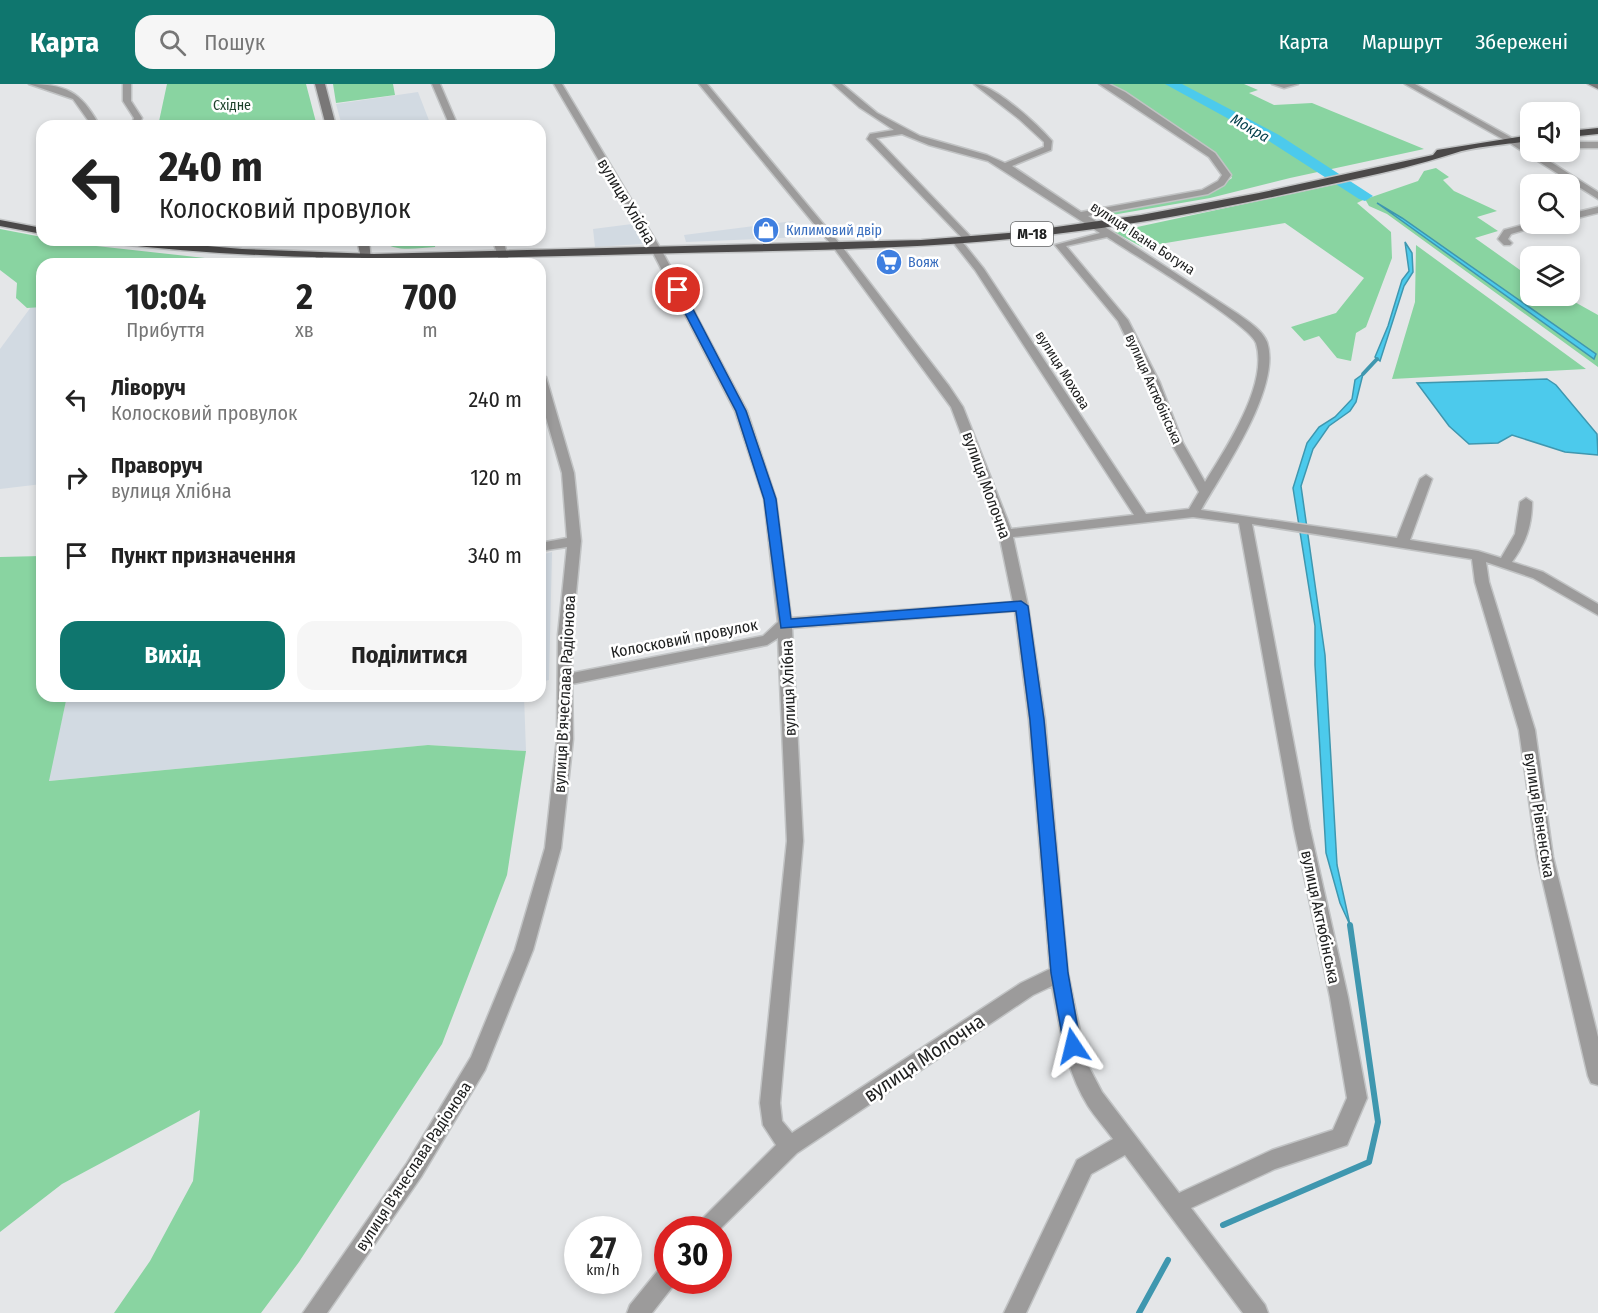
<!DOCTYPE html>
<html lang="uk">
<meta charset="utf-8">
<style>
:root{--surface:#fff;--page:#f6f6f6;--text:#222;--muted:#767676;--accent:#0f766e}
body{margin:0;font-family:"Fira Sans Condensed",sans-serif;background:var(--page);color:var(--text);height:100vh;display:flex;flex-direction:column;font-size:22px;white-space:nowrap}
*{box-sizing:border-box;margin:0}
p{font-size:20px;color:var(--muted)}
.icon{flex:none;width:33px;height:33px;fill:none;stroke:currentColor;stroke-width:2;stroke-linecap:round;stroke-linejoin:round}
.map{position:relative;flex:1;overflow:hidden}
.panel{position:absolute;left:36px;top:174px;width:510px;height:444px;display:flex;flex-direction:column;background:var(--surface);border-radius:18px;box-shadow:0 3px 9px #0003}
.panel>*{flex:none}
.banner{position:absolute;left:36px;top:36px;width:510px;height:126px;border-radius:18px;box-shadow:0 3px 9px #0003;background:#fff;color:var(--text);overflow:hidden}
.controls{position:absolute;left:1520px;top:18px;display:grid;gap:12px}
.controls a{display:grid;place-items:center;width:60px;height:60px;border-radius:12px;background:var(--surface);box-shadow:0 3px 9px #0003;font-size:30px}
.speed{position:absolute;left:564px;top:1132px;display:flex;gap:12px;font-size:30px;font-weight:700;text-align:center}
.speed>*{display:grid;place-content:center;width:78px;height:78px;border-radius:50%;background:var(--surface);box-shadow:0 3px 9px #0003;line-height:1}
.speed small{font-size:15px;font-weight:400}
.speed .limit{border:9px solid #d22;background:#fff;color:#111}
.pin{position:absolute;display:grid;place-items:center;width:51px;height:51px;color:#fff;margin:-26px;border:3px solid #fff;border-radius:50%;box-shadow:0 2px 6px #0007}
.me{position:absolute;width:66px;margin:-33px;rotate:350deg;stroke-linejoin:round;filter:drop-shadow(0 0 4px #0008)}
.turn{display:flex;align-items:center;gap:21px;height:126px;padding:0 24px;font-size:27px}
.turn .icon{width:78px;height:78px;stroke-width:2.5}
.turn b{display:block;font-size:42px;line-height:51px}
.eta{display:flex;justify-content:space-evenly;align-items:center;height:102px;text-align:center}
.eta b{font-size:36px;font-weight:700;line-height:42px}
.button{display:flex;gap:12px;margin-top:auto;padding:12px 24px}
.button a{flex:1;height:69px;border-radius:18px;background:var(--accent);color:#fff;font-size:24px;font-weight:700;line-height:69px;text-align:center}
.button a+a{background:var(--page);color:var(--text)}
ul{padding:0;list-style:none}
li{display:flex;align-items:center;gap:18px;height:78px;padding:0 24px}
li div{flex:1}
li b{display:block;font-size:22px}
li em{font-style:normal}
header{display:flex;align-items:center;gap:36px;box-sizing:border-box;height:84px;padding:0 30px;background:var(--accent);color:#fff}
header strong{font-size:28px}
nav{display:flex;gap:33px;margin-inline-start:auto;font-size:21px}
.search{width:420px;height:54px;background:var(--page);display:flex;align-items:center;gap:15px;box-sizing:border-box;padding:0 21px;border-radius:18px;color:var(--muted);font-size:22px}
.map>svg:first-child{display:block}
.built{fill:#d2dae2}
.green{fill:#89d4a1}
.water{fill:#4ccaec;stroke:#3f97af;stroke-width:1.5}
.lines{fill:none;stroke-linecap:round;stroke-linejoin:round}
.stream-far1{stroke:#3f97af;stroke-width:4}
.stream{stroke:#3f97af;stroke-width:6}
.river{fill:#4ccaec;fill-rule:evenodd}
.street-casing{stroke:#c1c3c4;stroke-width:3}
.secondary-casing{stroke:#c1c3c4;stroke-width:3}
.highway-casing{stroke:#c1c3c4;stroke-width:3}
.street{fill:#9c9b9b;fill-rule:evenodd}
.secondary{fill:#797777;fill-rule:evenodd}
.highway{fill:#4b4949;fill-rule:evenodd}
.route{fill:#1a73e8;stroke:#114b97;stroke-width:1.5}
.labels{text-anchor:middle;stroke-width:5;stroke-linejoin:round;paint-order:stroke}
.far-park-label{font-size:14px;fill:#1a3f28;stroke:#fff}
.far-shop-label{font-size:14px;fill:#366cbe;stroke:#fff;text-anchor:start}
.far-street-label{font-size:14px;fill:#202121;stroke:#fff}
.far-water-label{font-size:15px;font-style:italic;fill:#05404d;stroke:#fff}
.shield{fill:#fff;stroke:#636464;stroke-width:1.5}
.shield-label{font-size:15px;font-weight:bold;fill:#202121}
.street-label{font-size:16px;fill:#202121;stroke:#fff}
.near-street-label{font-size:20px;fill:#202121;stroke:#fff}
</style>
<header>
<strong>Карта</strong>
<div class="search"><svg class="icon" aria-label="search" viewBox="0 0 24 24"><circle cx="10" cy="10" r="6"/><path d="M15 15l6 6"/></svg>Пошук</div>
<nav><a>Карта</a><a>Маршрут</a><a>Збережені</a></nav>
</header>
<div class="map">
<svg width="1598" height="1229" viewBox="0 0 1598 1229">
<rect width="100%" height="100%" fill="#e4e6e8"/>
<path class="built" d="M 418,8 L 430,39 L 409,42 L 342,42 L 336,20 Z
M 793,137 L 803,153 L 686,158 L 684,151 Z
M 632,140 L 643,160 L 595,163 L 593,145 Z
M 42,208 L 42,400 L 0,405 L 0,265 Z
M 552,468 L 549,596 L 540,598 L 540,471 Z
M 67,612 L 524,612 L 526,667 L 428,661 L 48,697 Z"/>
<path class="green" d="M 167,0 L 306,0 L 317,42 L 158,42 Z
M 333,0 L 393,0 L 395,11 L 336,19 Z
M 1110,0 L 1244,0 L 1258,6 L 1249,9 L 1274,21 L 1312,19 L 1424,65 L 1290,94 L 1210,114 L 1095,134 L 1092,132 L 1210,109 L 1232,94 L 1219,73 L 1132,12 Z
M 1436,84 L 1449,93 L 1443,96 L 1454,107 L 1497,127 L 1477,133 L 1498,147 L 1475,154 L 1530,193 L 1530,212 L 1564,212 L 1598,231 L 1598,283 L 1387,130 L 1369,122 L 1365,115 L 1357,119 L 1391,148 L 1392,174 L 1366,243 L 1356,249 L 1351,277 L 1337,274 L 1319,252 L 1304,257 L 1291,243 L 1336,229 L 1364,194 L 1285,139 L 1142,163 L 1114,148 L 1342,99 L 1366,115 L 1418,97 L 1424,87 Z
M 0,145 L 42,153 L 42,156 L 214,175 L 205,180 L 42,180 L 42,223 L 27,224 L 16,214 L 17,199 L 0,186 Z
M 380,156 L 436,156 L 435,163 C 418,164 394,169 380,156 Z
M 1416,161 L 1586,285 L 1392,295 L 1415,218 Z
M 42,472 L 42,612 L 67,612 L 49,697 L 428,661 L 526,667 L 507,791 L 442,960 L 299,1178 L 261,1229 L 114,1229 L 150,1177 L 193,1097 L 200,1026 L 62,1100 L 0,1148 L 0,473 Z"/>
<path class="water" d="M 1377,119 L 1402,134 L 1596,270 L 1594,275 Z
M 1405,158 L 1412,169 L 1413,188 L 1404,202 L 1380,277 L 1375,273 L 1388,242 L 1402,196 L 1409,187 Z
M 1363,290 L 1356,318 L 1350,327 L 1329,342 L 1313,365 L 1301,402 L 1325,571 L 1337,781 L 1350,841 L 1340,819 L 1326,769 L 1315,581 L 1315,542 L 1293,404 L 1307,359 L 1319,343 L 1335,333 L 1352,315 L 1355,296 Z
M 1547,295 L 1556,301 L 1597,350 L 1598,371 L 1565,368 L 1512,351 L 1498,359 L 1469,360 L 1449,342 L 1417,299 Z"/>
<g class="lines">
<path class="stream-far1" d="M 1363,290 L 1377,275"/>
<path class="stream" d="M 1223,1141 L 1369,1078 L 1378,1038 L 1350,841
M 1139,1229 L 1168,1176"/>
<path class="river" d="M 1165,0 L 1182,0 L 1279,51 L 1373,112 L 1365,117 L 1359,115 L 1269,57 Z"/>
<defs>
<path id="street" d="M 29,0 C 65,0 81,8 98,39 L 96,42 L 87,42 L 90,39 L 73,15 Z
M 123,0 L 131,0 L 131,17 L 142,34 L 139,42 L 131,42 L 134,34 L 123,17 Z
M 432,0 L 440,0 L 458,42 L 450,42 Z
M 554,0 L 562,0 L 662,167 L 747,327 L 776,415 L 791,534 L 1013,518 L 999,450 L 951,323 L 834,164 L 699,0 L 707,0 L 840,160 L 949,302 L 963,323 L 1011,445 L 1134,431 L 975,186 L 952,157 L 957,154 L 960,155 L 984,185 L 1146,430 L 1189,425 L 1199,408 L 1171,359 L 1148,299 L 1118,237 L 1055,161 L 1100,149 L 988,77 L 929,61 L 902,50 L 876,54 L 974,156 L 966,158 L 867,55 L 870,50 L 894,46 L 859,23 L 833,0 L 842,0 L 877,29 L 920,52 L 987,71 L 1005,79 L 1044,63 L 1044,58 L 1019,35 L 974,0 C 994,0 1038,41 1052,57 L 1051,66 L 1012,82 L 1081,128 L 1202,106 L 1218,97 L 1222,91 L 1209,73 L 1099,0 L 1109,0 L 1125,8 L 1215,69 L 1231,91 L 1224,101 L 1208,110 L 1088,132 L 1238,230 C 1248,237 1262,246 1267,258 C 1282,303 1223,387 1201,426 L 1397,454 L 1420,395 L 1426,391 L 1432,395 L 1410,456 L 1478,467 L 1501,474 L 1515,450 L 1520,418 L 1526,414 L 1532,418 C 1532,441 1526,459 1512,478 L 1543,488 L 1598,520 L 1598,531 L 1533,494 L 1486,478 L 1489,498 L 1535,646 L 1553,773 L 1598,953 L 1598,1001 L 1591,999 L 1588,992 L 1537,773 L 1519,646 L 1475,498 L 1472,475 L 1252,440 L 1310,745 L 1348,913 L 1367,1014 L 1347,1061 L 1275,1085 L 1191,1124 L 1265,1221 L 1268,1229 L 1243,1229 L 1125,1071 L 1091,1090 L 1026,1229 L 1004,1229 L 1077,1076 L 1113,1055 C 1105,1044 1095,1033 1088,1022 C 1065,985 1060,943 1052,902 L 1033,911 L 797,1069 L 718,1147 L 694,1146 L 698,1139 L 776,1061 L 763,1041 L 760,1019 L 787,757 L 778,554 L 767,561 L 572,600 L 573,655 L 561,764 L 533,866 L 485,986 L 421,1093 L 327,1229 L 303,1229 L 407,1079 L 471,973 L 515,866 L 545,764 L 557,655 L 558,551 L 567,463 L 540,467 L 540,459 L 567,454 L 562,389 L 540,313 L 540,290 L 546,293 L 574,389 L 581,457 L 572,551 L 572,589 L 763,552 L 778,538 L 764,415 L 735,327 L 652,167 ZM 1107,153 C 1131,169 1250,240 1256,259 C 1269,300 1226,364 1205,398 L 1183,359 L 1160,299 L 1128,236 L 1066,162 ZM 1193,433 L 1239,439 L 1294,745 L 1330,913 L 1347,1014 L 1333,1046 L 1272,1066 L 1179,1109 L 1102,1008 L 1090,985 L 1083,962 L 1068,889 L 1045,636 L 1028,522 L 1013,453 ZM 1015,527 L 1029,636 L 1050,885 L 1021,899 L 792,1049 L 782,1037 L 780,1019 L 803,757 L 792,544 Z
M 1272,0 L 1298,0 L 1284,4 Z
M 1405,0 L 1415,0 L 1530,64 L 1530,68 L 1535,68 L 1598,108 L 1598,115 L 1508,58 Z
M 1569,58 L 1598,58 L 1598,64 L 1569,64 Z
M 1598,123 L 1598,129 L 1569,136 L 1569,130 Z
M 1530,139 L 1544,140 L 1511,150 L 1508,155 L 1512,159 L 1510,161 L 1504,161 L 1498,155 L 1504,146 Z
M 493,156 L 503,156 L 510,180 L 500,180 Z
M 316,170 L 322,170 L 325,180 L 315,180 Z
M 668,1181 L 668,1197 L 677,1197 L 652,1229 L 627,1229 L 630,1221 L 660,1184 Z"/>
<path id="secondary" d="M 315,0 L 325,0 L 336,42 L 326,42 Z
M 1588,0 L 1598,0 L 1598,5 Z
M 357,156 L 369,156 L 371,177 L 361,174 Z"/>
<path id="highway" d="M 1598,44 L 1598,50 L 1569,53 L 1569,47 Z
M 1530,51 L 1530,57 C 1505,61 1476,62 1452,70 C 1420,80 1388,88 1355,95 C 1264,115 1172,135 1079,147 C 934,167 788,166 641,170 C 463,175 288,180 110,159 L 104,156 L 140,156 L 242,165 L 374,170 L 921,156 L 1021,148 L 1141,131 L 1259,109 L 1433,71 L 1437,66 Z
M 0,136 L 42,144 L 42,150 L 0,142 Z"/>
</defs>
<use href="#street" class="street-casing"/>
<use href="#secondary" class="secondary-casing"/>
<use href="#highway" class="highway-casing"/>
<use href="#street" class="street"/>
<use href="#secondary" class="secondary"/>
<use href="#highway" class="highway"/>
</g>
<path class="route" d="M 678,203 L 683,206 L 746,327 L 776,415 L 791,535 L 1021,517 L 1028,522 L 1044,636 L 1068,889 L 1081,962 L 1079,968 L 1073,970 L 1067,968 L 1064,962 L 1051,889 L 1030,636 L 1016,527 L 781,544 L 764,415 L 736,327 L 673,206 Z"/>
<defs>
<symbol id="shop-disc" viewBox="-11 -11 22 22"><circle r="9.5" fill="#3f7fe0" stroke="#fff"/><path d="M-5-2.5h2.3a2.7 3.5 0 0 1 5.4 0H5L5.5 6h-11ZM-1.5-2.5h3a1.5 2.3 0 0 0-3 0Z" fill="#fff"/></symbol>
<symbol id="supermarket-disc" viewBox="-11 -11 22 22"><circle r="9.5" fill="#3f7fe0" stroke="#fff"/><path d="M-6-5.5h2.5l.6 2H6L4.5 2H-2.5L-4.4-4H-6ZM-1.5 3.2a1.3 1.3 0 1 0 .1 0ZM3 3.2a1.3 1.3 0 1 0 .1 0Z" fill="#fff"/></symbol>
</defs>
<g fill-rule="evenodd">
<use href="#shop-disc" x="751" y="131" width="30" height="30"/>
<use href="#supermarket-disc" x="874" y="163" width="30" height="30"/>
</g>
<g class="labels">
<g class="far-park-label">
<text x="232" y="26">Східне</text>
</g>
<g class="far-shop-label">
<text x="786" y="151">Килимовий двір</text>
<text x="908" y="183">Вояж</text>
</g>
<g class="far-street-label">
<text transform="translate(1143 154) rotate(33)" y="5">вулиця Івана Богуна</text>
<text transform="translate(1063 286) rotate(58)" y="5">вулиця Мохова</text>
<text transform="translate(1154 305) rotate(66)" y="5">вулиця Актюбінська</text>
</g>
<g class="far-water-label">
<text transform="translate(1250 44) rotate(30)" y="5">Мокра</text>
</g>
<rect class="shield" x="1011" y="138" width="42" height="24" rx="4.5"/>
<g class="shield-label">
<text x="1032" y="155">М-18</text>
</g>
<g class="street-label">
<text transform="translate(627 117) rotate(59)" y="6">вулиця Хлібна</text>
<text transform="translate(987 401) rotate(70)" y="6">вулиця Молочна</text>
<text transform="translate(684 554) rotate(-11)" y="6">Колосковий провулок</text>
<text transform="translate(788 604) rotate(-92)" y="6">вулиця Хлібна</text>
<text transform="translate(564 610) rotate(-87)" y="6">вулиця В'ячеслава Радіонова</text>
<text transform="translate(1540 731) rotate(81)" y="6">вулиця Рівненська</text>
<text transform="translate(1321 833) rotate(78)" y="6">вулиця Актюбінська</text>
<text transform="translate(413 1082) rotate(-57)" y="6">вулиця В'ячеслава Радіонова</text>
</g>
<g class="near-street-label">
<text transform="translate(924 974) rotate(-34)" y="7">вулиця Молочна</text>
</g>
</g>
</svg>
<div class="controls">
<a><svg class="icon" aria-label="sound" viewBox="0 0 24 24"><path d="M4 9h4l5-4v14l-5-4H4zM17 9q2 3 0 6"/></svg></a>
<a><svg class="icon" aria-label="search" viewBox="0 0 24 24"><circle cx="10" cy="10" r="6"/><path d="M15 15l6 6"/></svg></a>
<a><svg class="icon" aria-label="layers" viewBox="0 0 24 24"><path d="M12 4l9 5-9 5-9-5zM3 14l9 5 9-5"/></svg></a>
</div>
<div class="speed"><div>27<small>km/h</small></div><div class="limit">30</div></div>
<div class="pin" style="left:678px;top:206px;background:#d93025"><svg class="icon" aria-label="arrive" viewBox="0 0 24 24"><path d="M6 21V4h12l-3 4 3 4H6"/></svg></div>
<svg class="me" style="left:1073px;top:962px" viewBox="-20 -20 40 40"><path d="M0-17L14 15 0 8-14 15z" fill="#1a73e8" stroke="#fff" stroke-width="4"/></svg>
<div class="banner">
<div class="turn"><svg class="icon" aria-label="left" viewBox="0 0 24 24"><path d="M17 20v-9H6M10 6l-5 5 5 5"/></svg><div><b>240 m</b>Колосковий провулок</div></div>
</div>
<section class="panel">
<div class="eta">
<div><b>10:04</b><p>Прибуття</p></div>
<div><b>2</b><p>хв</p></div>
<div><b>700</b><p>m</p></div>
</div>
<ul>
<li><svg class="icon" aria-label="left" viewBox="0 0 24 24"><path d="M17 20v-9H6M10 6l-5 5 5 5"/></svg><div><b>Ліворуч</b><p>Колосковий провулок</p></div><em>240 m</em></li>
<li><svg class="icon" aria-label="right" viewBox="0 0 24 24"><path d="M7 20v-9h11M14 6l5 5-5 5"/></svg><div><b>Праворуч</b><p>вулиця Хлібна</p></div><em>120 m</em></li>
<li><svg class="icon" aria-label="arrive" viewBox="0 0 24 24"><path d="M6 21V4h12l-3 4 3 4H6"/></svg><div><b>Пункт призначення</b></div><em>340 m</em></li>
</ul>
<div class="button"><a>Вихід</a><a>Поділитися</a></div>
</section>
</div>
